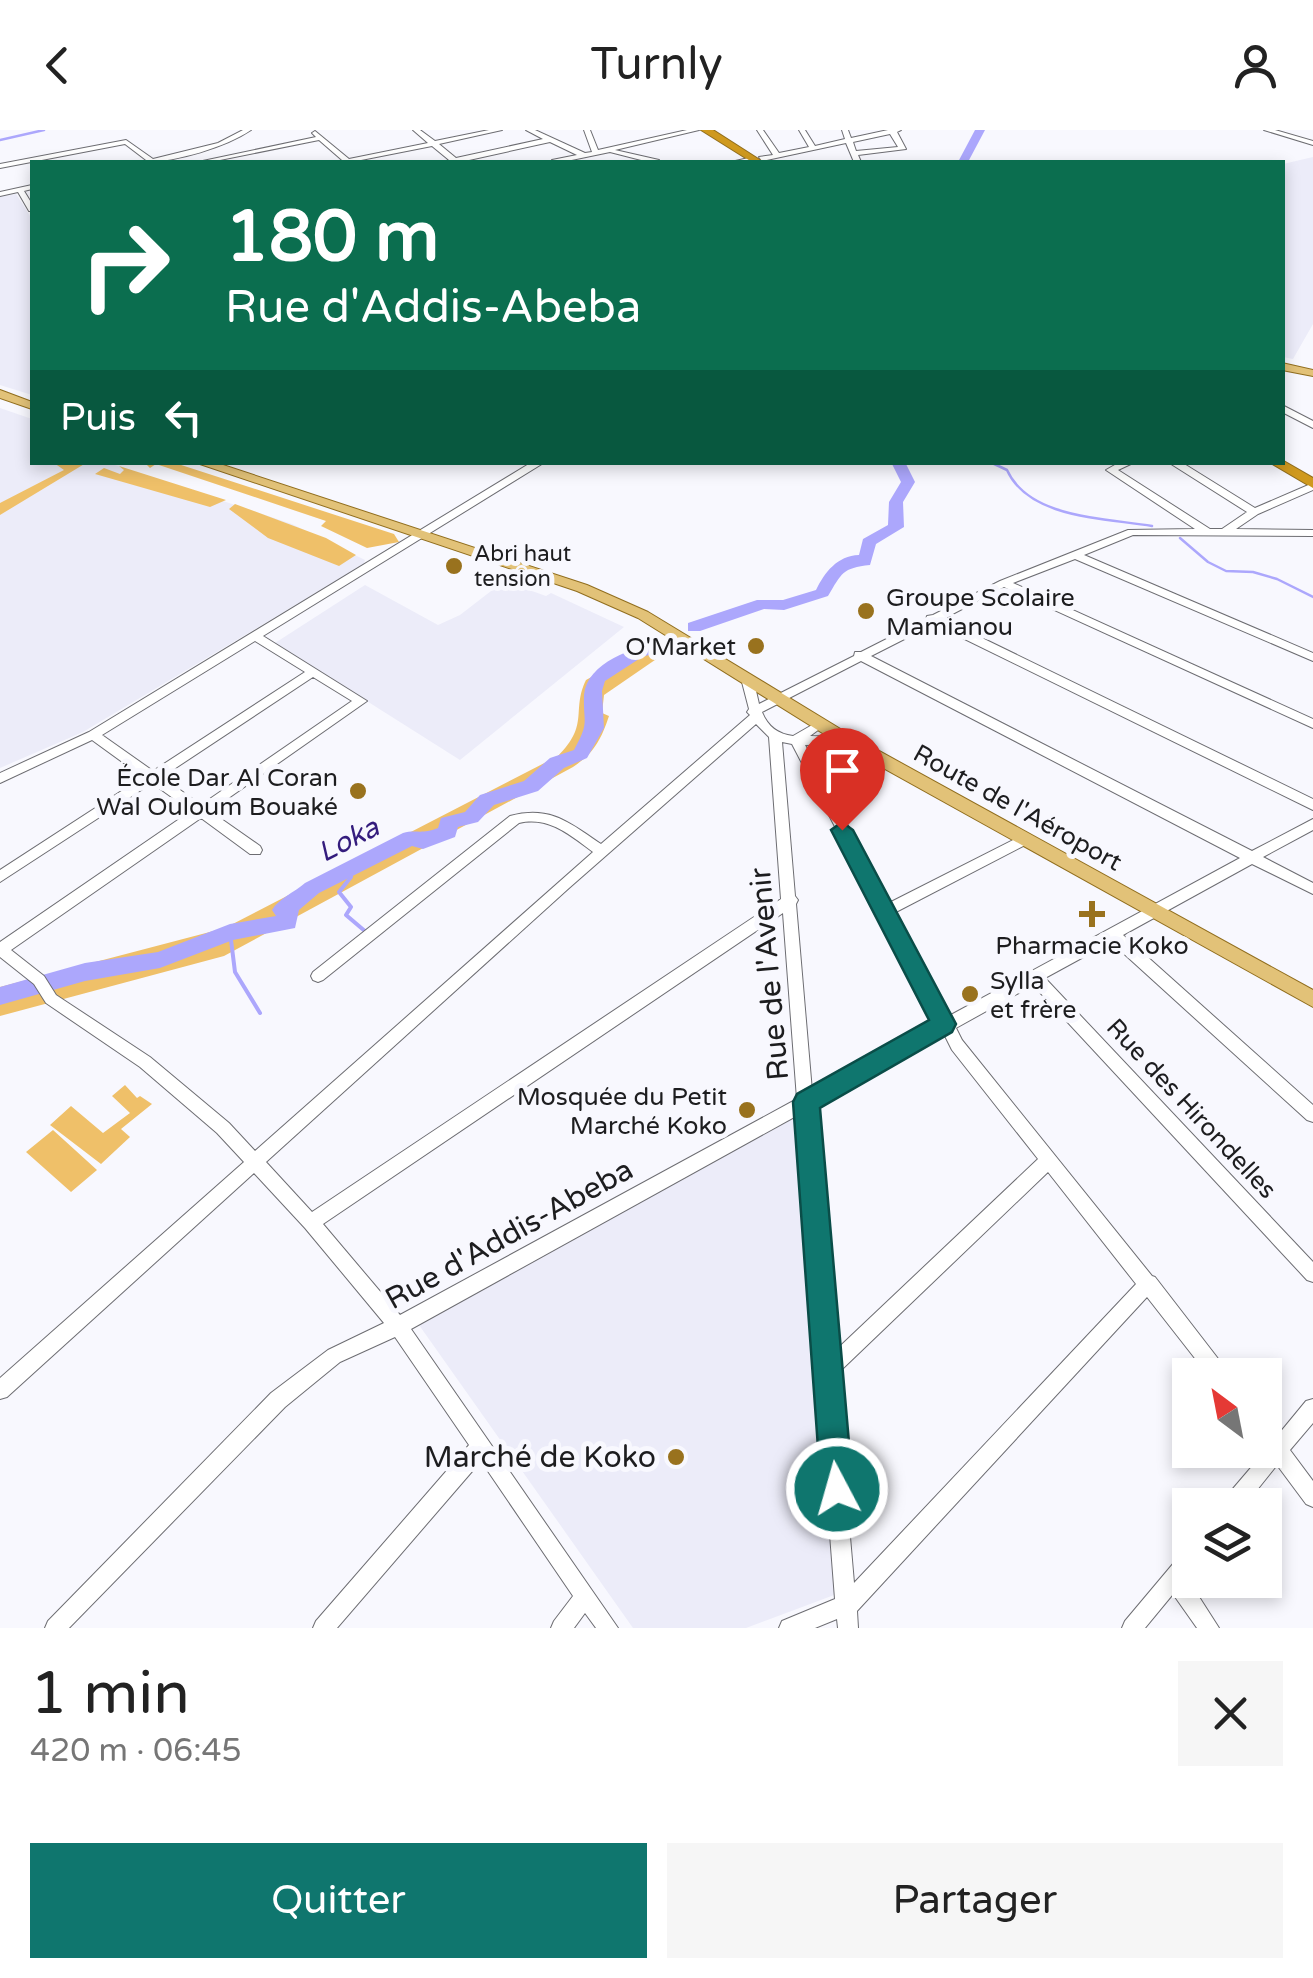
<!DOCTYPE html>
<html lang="fr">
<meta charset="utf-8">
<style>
:root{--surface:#fff;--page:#f6f6f6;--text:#222;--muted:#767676;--accent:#0f766e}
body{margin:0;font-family:"Varela Round",sans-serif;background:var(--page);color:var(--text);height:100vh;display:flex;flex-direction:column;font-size:38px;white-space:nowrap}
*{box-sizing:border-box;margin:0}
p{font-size:32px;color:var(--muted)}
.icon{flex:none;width:55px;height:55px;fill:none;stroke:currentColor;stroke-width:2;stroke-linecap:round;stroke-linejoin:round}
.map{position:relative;height:1498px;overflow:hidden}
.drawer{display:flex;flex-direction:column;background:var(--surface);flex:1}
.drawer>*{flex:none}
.banner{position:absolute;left:30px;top:30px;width:1255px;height:305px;border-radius:0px;box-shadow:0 5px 15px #0003;background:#0b6e4f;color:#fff;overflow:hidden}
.needle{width:65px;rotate:328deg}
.tools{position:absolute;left:1172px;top:1228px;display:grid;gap:20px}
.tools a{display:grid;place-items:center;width:110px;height:110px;border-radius:0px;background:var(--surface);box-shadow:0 5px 15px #0003;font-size:50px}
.pin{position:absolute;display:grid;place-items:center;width:85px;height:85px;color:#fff;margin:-102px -42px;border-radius:50% 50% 50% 0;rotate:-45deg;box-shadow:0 0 10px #0007}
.pin .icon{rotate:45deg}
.me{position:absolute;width:110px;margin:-55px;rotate:354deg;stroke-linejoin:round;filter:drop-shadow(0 0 8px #0008)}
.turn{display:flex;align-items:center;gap:35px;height:210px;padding:0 30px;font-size:45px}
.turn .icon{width:130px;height:130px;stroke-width:2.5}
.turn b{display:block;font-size:70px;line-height:85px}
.then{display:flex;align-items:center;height:95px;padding:0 30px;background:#0003;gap:20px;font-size:38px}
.round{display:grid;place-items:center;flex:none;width:105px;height:105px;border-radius:0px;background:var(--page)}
.head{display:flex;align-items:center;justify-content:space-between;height:170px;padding:0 30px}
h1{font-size:60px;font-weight:600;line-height:75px}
.action{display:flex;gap:20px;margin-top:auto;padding:20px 30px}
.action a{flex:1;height:115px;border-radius:0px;background:var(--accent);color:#fff;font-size:40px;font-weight:600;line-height:115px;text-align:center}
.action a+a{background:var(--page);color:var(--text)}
header{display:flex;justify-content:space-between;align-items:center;height:130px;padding:0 30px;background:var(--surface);font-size:45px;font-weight:600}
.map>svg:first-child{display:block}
.built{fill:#ececf9}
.green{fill:#efc069}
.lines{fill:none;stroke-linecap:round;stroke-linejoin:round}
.stream-far1{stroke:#aca7fc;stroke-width:2.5}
.stream{stroke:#aca7fc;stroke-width:4}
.river{fill:#aca7fc;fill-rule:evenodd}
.minor-casing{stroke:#6d6d72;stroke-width:2}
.major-casing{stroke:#916e1e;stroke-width:2}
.highway-casing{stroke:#916e1e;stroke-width:2}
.minor{fill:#fff;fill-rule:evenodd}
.major{fill:#e2c278;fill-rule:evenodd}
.highway{fill:#cf991e;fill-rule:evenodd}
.route{fill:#0f766e;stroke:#0a4d48;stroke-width:2.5}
.poi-dot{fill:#99721e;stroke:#f8f8fe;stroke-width:4}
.labels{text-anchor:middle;stroke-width:10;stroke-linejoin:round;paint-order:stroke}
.far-poi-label{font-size:22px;fill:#1d1d1f;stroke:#f8f8fe;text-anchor:start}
.poi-label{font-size:25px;fill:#1d1d1f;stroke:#f8f8fe;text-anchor:end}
.street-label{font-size:25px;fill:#1d1d1f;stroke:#f8f8fe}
.water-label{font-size:28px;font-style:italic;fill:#341c7d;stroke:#f8f8fe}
.near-street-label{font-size:30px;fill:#1d1d1f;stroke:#f8f8fe}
.near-poi-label{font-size:30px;fill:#1d1d1f;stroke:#f8f8fe;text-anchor:end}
</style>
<header><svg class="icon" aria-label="back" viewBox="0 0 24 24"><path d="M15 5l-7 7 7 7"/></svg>Turnly<svg class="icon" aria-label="person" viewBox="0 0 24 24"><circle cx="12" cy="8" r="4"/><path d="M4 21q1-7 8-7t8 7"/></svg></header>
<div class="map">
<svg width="1313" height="1498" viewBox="0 0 1313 1498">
<rect width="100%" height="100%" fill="#f8f8fe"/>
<path class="built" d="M 1313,27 L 1313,194 L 1293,229 L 1283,227 L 1283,34 Z
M 16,64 L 32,89 L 32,265 L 0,255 L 0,67 Z
M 0,278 L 32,289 L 32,332 L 109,333 L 292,394 L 365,430 L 364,434 L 83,602 L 0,638 Z
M 504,451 L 546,466 L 551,463 L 624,497 L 460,630 L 275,513 L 365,455 L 438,495 L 460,485 Z
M 803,983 L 853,1458 L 746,1498 L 633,1498 L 419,1195 Z"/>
<path class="green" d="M 54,333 L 86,333 L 0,385 L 0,373 L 64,340 Z
M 145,333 L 175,333 L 394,404 L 399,412 L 367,418 L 321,396 L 326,391 L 156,334 L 150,338 Z
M 119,336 L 226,370 L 210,377 L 95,344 L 104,338 L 120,344 L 124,340 Z
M 235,374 L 326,408 L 356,425 L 339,436 L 268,408 L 229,379 Z
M 654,513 L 668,521 L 604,565 L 602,583 L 609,586 C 601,610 594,623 573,637 L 224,826 L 0,886 L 0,857 L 225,798 L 558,626 C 590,594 571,581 586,550 Z
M 125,955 L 137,968 L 140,966 L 152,974 L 121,999 L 130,1007 L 101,1034 L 50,995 L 71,976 L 103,1003 L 130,983 L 112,966 Z
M 53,1000 L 97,1040 L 71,1062 L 26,1022 Z"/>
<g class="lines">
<path class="stream-far1" d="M 0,10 L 44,0
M 990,332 L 1007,340 C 1029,389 1106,388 1152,396
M 1180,408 L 1208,432 L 1226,441 L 1253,442 L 1277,449 L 1313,467"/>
<path class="stream" d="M 346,743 L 351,747 L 339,762 L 351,777 L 346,785 L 366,802
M 230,802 L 235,842 L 260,883"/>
<path class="river" d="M 975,0 L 985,0 L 968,32 L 958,32 Z
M 891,332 L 905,332 L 915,352 L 903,372 L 904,397 L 876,414 L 870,435 C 842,438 842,443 828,466 L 784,480 L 764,479 L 700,501 L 688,501 L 688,493 L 757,470 L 783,470 L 816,460 C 825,442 837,426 859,425 L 863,409 L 888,395 L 889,372 L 901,352 Z
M 660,511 L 666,512 L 666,520 L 642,527 L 605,551 L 602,561 L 604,598 L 587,628 L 564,638 L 538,661 L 494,675 L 478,692 L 458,697 L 455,707 L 423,719 L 412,716 L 319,763 L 299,780 L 295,798 L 233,810 L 160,838 L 85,851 L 0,875 L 0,857 L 85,833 L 158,822 L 230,794 L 276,786 L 272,780 C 278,769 295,762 305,753 L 403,703 C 416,699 420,705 438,698 L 441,688 L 465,682 L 480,665 L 524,651 L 550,628 L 574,620 C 590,591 583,594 584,565 C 587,532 634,518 660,511 Z"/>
<defs>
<path id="minor" d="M 243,0 L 251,0 C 226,17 176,32 145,32 L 146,30 L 125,14 L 0,38 L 0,34 L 126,10 L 153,29 L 218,13 Z
M 413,0 L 420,0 L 435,11 L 489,0 L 502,0 L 439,14 L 456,28 L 543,9 L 526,0 L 535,0 L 585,23 L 592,22 L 584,0 L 590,0 L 598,20 L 687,0 L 699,0 L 615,20 L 659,30 L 659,32 L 649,32 L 610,22 L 562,32 L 552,32 L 552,30 L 577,25 L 550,12 L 460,32 L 445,32 L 449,30 L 432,16 L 351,32 L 340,32 L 342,30 L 319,10 L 210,32 L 198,32 L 316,7 L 312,3 L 315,1 L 349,29 L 428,13 Z
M 757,0 L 763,0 L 779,23 L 809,17 L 799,0 L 805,0 L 815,16 L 845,9 L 842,0 L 848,0 L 851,8 L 888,0 L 901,0 L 897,2 L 906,19 L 858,25 L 861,32 L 854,32 L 846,13 L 762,31 L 759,27 L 773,25 ZM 890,4 L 898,17 L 856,21 L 853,12 Z
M 1264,0 L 1275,0 L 1313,11 L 1313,15 Z
M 753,27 L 756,31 L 731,32 Z
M 32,55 L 32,59 L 24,61 L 32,74 L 32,81 L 29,81 L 18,62 L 0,66 L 0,62 Z
M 1282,275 L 1313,291 L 1313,298 L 1282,282 Z
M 532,332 L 545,332 L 263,506 L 367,571 L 210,681 L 260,716 L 262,720 L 260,724 L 250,724 L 201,688 L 11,820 L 44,846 L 56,865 L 150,927 L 229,993 L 255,1021 L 593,722 C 570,705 549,686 519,693 L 323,850 L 318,852 L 313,850 L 311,846 L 313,842 L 510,686 C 550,675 570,693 601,714 L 750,585 L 747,582 L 749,579 L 742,552 L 744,549 L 752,549 L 754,552 L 759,574 L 854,526 L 855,522 L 861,522 L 926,489 L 927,486 L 933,485 L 1000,451 L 1128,400 L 1195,399 L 1106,340 L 1120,332 L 1135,332 L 1118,340 L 1210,399 L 1222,399 L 1247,382 L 1168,332 L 1181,332 L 1255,378 L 1313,353 L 1313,360 L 1258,384 L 1236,399 L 1313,400 L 1313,406 L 1133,405 L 1084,425 L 1313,523 L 1313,531 L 1075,429 L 1013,453 L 1313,589 L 1313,598 L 1004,457 L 943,489 L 1313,669 L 1313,680 L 934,494 L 871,526 L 1252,721 L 1313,689 L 1313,700 L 1263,727 L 1313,753 L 1313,764 L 1252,734 L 1123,805 L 1313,975 L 1313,992 L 1307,990 L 1111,812 L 1045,848 L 1313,1132 L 1313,1152 L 1307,1150 L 1033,855 L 956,898 L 962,910 L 1152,1146 L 1155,1147 L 1226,1239 L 1229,1245 L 1208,1245 L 1147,1167 L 857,1481 L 858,1498 L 838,1498 L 837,1489 L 815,1498 L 779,1498 L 782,1491 L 835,1469 L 818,1249 L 816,1243 L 818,1239 L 798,985 L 411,1199 L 618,1498 L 596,1498 L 585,1483 L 574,1498 L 551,1498 L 554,1491 L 573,1466 L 481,1331 L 337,1498 L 313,1498 L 316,1491 L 469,1315 L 395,1207 L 340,1232 L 285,1277 L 69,1498 L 45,1498 L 48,1491 L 271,1263 L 328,1220 L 384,1193 L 305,1098 L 254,1043 L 7,1267 L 0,1269 L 0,1248 L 244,1032 L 217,1003 L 140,937 L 46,873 L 34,854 L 0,827 L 0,812 L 191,681 L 152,653 L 0,752 L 0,740 L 143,647 L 92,610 L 0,653 L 0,643 L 89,602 ZM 255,511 L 305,542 L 153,641 L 102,605 ZM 861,531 L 1240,728 L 949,886 L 894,783 L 1029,713 L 1031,710 L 1024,705 L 1019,707 L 889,773 L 805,615 L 846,614 L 850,613 L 852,610 L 850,607 L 810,606 L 825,595 L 819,591 L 793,606 C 778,604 768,597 762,582 ZM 313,547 L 352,571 L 201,675 L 162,647 ZM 756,594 L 769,607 L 781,769 L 312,1082 L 266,1032 L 569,758 ZM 782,612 L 792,614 L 937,893 L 812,961 L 796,774 L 798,770 L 795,766 ZM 783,783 L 797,969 L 400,1185 L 323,1094 ZM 944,904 L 952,920 L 1038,1029 L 834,1222 L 813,976 ZM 1048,1042 L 1136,1154 L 854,1453 L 836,1245 Z
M 1313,1269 L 1313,1293 L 1290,1320 L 1313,1351 L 1313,1377 L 1306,1374 L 1277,1335 L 1245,1375 L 1222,1375 L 1225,1368 L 1266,1320 L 1265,1294 L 1272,1296 L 1278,1305 L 1306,1271 Z
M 1190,1419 L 1190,1445 L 1187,1448 L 1219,1498 L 1197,1498 L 1173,1464 L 1145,1498 L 1122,1498 L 1125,1491 L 1183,1422 Z"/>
<path id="major" d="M 1282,233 L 1313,240 L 1313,246 L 1282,240 Z
M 0,260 L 32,272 L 32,279 L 0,268 Z
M 194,332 L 214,332 L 587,455 L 648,482 L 852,606 L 1313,860 L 1313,877 L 840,614 L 638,488 L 577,461 Z"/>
<path id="highway" d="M 701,0 L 713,0 L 763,32 L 752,32 Z
M 1282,330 L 1313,348 L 1313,358 L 1269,332 L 1282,332 Z"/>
</defs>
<use href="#minor" class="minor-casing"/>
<use href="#major" class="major-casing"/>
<use href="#highway" class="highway-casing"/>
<use href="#minor" class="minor"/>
<use href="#major" class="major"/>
<use href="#highway" class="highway"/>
</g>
<path class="route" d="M 842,692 L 853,700 L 956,894 L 952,902 L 820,978 L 853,1359 L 848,1370 L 837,1375 L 826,1370 L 821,1359 L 793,972 L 797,964 L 929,890 L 831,700 Z"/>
<g class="poi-dot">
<circle cx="454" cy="436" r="10"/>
<circle cx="866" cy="481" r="10"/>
<circle cx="756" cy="516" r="10"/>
<circle cx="358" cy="661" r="10"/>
<path d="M1087 769h10v10h10v10h-10v10h-10v-10h-10v-10h10z"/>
<circle cx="970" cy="864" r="10"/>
<circle cx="747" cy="980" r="10"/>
<circle cx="676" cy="1327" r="10"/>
</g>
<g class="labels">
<g class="far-poi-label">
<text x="474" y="431">Abri haut<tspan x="474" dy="25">tension</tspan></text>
</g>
<g class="poi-label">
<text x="886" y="476" text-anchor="start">Groupe Scolaire<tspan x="886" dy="29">Mamianou</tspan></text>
<text x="736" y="525">O'Market</text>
<text x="338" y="656">École Dar Al Coran<tspan x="338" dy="29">Wal Ouloum Bouaké</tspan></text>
<text x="1092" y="824" text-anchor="middle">Pharmacie Koko</text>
<text x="990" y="859" text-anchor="start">Sylla<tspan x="990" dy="29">et frère</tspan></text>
<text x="727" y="975">Mosquée du Petit<tspan x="727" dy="29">Marché Koko</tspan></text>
</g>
<g class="street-label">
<text transform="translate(1018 677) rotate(29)" y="9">Route de l'Aéroport</text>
<text transform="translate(1192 978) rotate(47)" y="9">Rue des Hirondelles</text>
</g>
<g class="water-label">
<text transform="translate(348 709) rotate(-27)" y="10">Loka</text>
</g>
<g class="near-street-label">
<text transform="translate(769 844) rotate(-95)" y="10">Rue de l'Avenir</text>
<text transform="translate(509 1104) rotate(-29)" y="10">Rue d'Addis-Abeba</text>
</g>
<g class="near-poi-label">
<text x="656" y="1337">Marché de Koko</text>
</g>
</g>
</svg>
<div class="tools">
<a><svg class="needle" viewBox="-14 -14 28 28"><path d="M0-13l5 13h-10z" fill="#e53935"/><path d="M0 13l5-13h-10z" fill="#767676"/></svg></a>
<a><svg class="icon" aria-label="layers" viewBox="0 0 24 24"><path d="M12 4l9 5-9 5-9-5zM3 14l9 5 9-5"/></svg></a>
</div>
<div class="pin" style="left:842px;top:700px;background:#d93025"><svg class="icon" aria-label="arrive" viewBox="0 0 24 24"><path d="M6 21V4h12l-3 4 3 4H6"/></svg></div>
<svg class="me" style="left:837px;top:1359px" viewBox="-20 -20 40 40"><circle r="17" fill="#0f766e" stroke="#fff" stroke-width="3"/><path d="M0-11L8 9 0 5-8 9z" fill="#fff"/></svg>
<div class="banner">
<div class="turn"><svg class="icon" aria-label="right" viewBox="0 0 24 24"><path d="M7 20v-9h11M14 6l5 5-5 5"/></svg><div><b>180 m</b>Rue d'Addis-Abeba</div></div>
<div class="then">Puis<svg class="icon" aria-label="left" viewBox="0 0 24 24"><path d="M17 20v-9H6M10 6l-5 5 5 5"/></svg></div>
</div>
</div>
<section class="drawer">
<div class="head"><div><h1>1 min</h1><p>420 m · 06:45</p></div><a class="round"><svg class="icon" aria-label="close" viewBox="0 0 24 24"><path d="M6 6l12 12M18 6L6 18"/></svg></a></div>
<div class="action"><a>Quitter</a><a>Partager</a></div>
</section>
